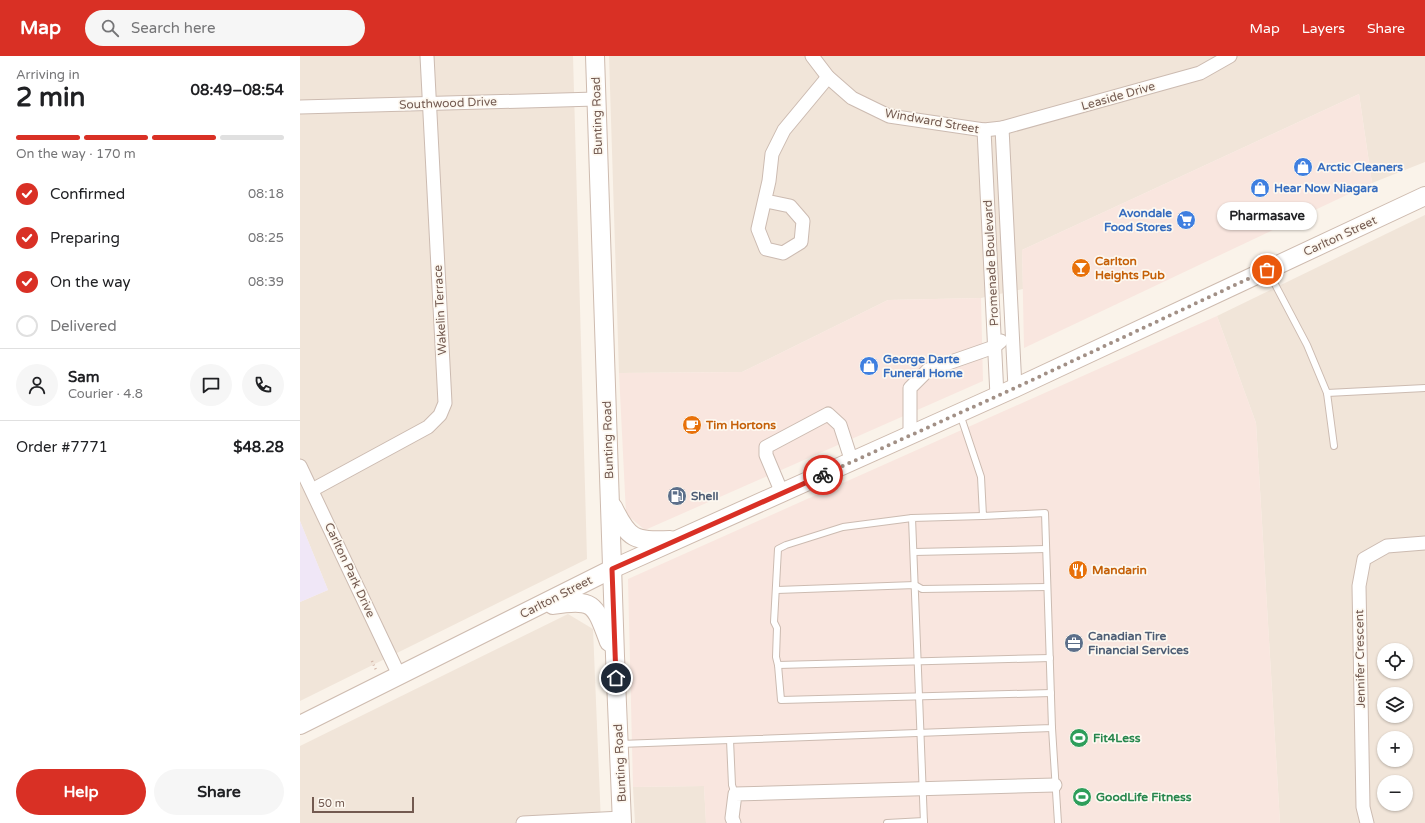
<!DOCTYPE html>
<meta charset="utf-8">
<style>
body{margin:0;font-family:"Varela Round",sans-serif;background:#f6f6f6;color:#202124;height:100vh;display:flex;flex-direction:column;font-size:15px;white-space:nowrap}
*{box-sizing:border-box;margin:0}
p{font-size:13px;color:#757577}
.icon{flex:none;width:22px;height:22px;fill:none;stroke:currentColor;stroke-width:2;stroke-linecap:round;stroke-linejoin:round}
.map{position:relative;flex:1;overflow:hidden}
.sheet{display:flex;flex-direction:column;background:#fff;width:300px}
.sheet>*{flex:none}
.tools{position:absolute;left:1077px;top:587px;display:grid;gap:8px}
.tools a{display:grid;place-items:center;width:36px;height:36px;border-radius:50%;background:#fff;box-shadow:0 1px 3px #0004;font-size:20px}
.scale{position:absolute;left:12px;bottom:10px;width:102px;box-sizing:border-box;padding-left:4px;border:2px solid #735a50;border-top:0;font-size:11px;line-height:14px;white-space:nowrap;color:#735a50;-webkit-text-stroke:3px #fdf8f0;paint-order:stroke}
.pin{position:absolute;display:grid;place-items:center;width:34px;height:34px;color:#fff;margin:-17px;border:2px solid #fff;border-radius:50%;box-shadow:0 1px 4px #0007}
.courier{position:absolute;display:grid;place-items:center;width:40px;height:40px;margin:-20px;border:3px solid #d93025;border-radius:50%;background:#fff;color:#222;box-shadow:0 1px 5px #0007}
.bubble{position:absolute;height:28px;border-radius:14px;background:#fff;box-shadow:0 1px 3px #0004;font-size:13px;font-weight:700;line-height:28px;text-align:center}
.head em{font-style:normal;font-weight:700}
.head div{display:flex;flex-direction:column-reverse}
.head{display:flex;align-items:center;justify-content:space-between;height:68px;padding:0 16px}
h1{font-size:26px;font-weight:700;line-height:30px}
.bar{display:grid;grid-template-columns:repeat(4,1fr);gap:6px 4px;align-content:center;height:48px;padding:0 16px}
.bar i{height:5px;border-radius:3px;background:#e0e0e0}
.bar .current{background:#d93025}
.bar p{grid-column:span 4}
.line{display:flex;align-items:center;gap:10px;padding:0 16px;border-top:1px solid #e0e0e0}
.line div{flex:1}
.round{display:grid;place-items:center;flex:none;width:42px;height:42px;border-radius:21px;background:#f6f6f6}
ol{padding:0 16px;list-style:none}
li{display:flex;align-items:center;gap:12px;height:44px}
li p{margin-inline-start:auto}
li .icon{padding:4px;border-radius:50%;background:#d93025;color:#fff;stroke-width:4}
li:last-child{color:#757577}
li i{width:22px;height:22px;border:2px solid #e0e0e0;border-radius:50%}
.action{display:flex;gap:8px;margin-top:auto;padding:8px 16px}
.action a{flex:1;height:46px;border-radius:24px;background:#d93025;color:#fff;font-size:16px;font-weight:700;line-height:46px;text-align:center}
.action a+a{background:#f6f6f6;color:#202124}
header{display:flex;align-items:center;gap:24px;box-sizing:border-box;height:56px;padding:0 20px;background:#d93025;color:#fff}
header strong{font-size:19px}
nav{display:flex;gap:22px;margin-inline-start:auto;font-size:14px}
.search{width:280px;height:36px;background:#f6f6f6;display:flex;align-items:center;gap:10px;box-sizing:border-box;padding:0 14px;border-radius:22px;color:#757577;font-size:15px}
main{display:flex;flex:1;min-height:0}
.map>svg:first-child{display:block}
.residential{fill:#f1e5d9;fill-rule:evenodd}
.commercial{fill:#f9e6df}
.education{fill:#f0e7f7}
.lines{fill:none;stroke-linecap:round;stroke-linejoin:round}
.lane-casing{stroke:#ccbbb1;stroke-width:8}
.street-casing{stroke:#ccbbb1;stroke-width:15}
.secondary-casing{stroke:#cebbaf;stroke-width:20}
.path{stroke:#d2b6a8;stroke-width:2.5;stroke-dasharray:1 3;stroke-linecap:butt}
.lane{stroke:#fff;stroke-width:6}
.street{stroke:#fff;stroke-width:13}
.secondary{stroke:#fff;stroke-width:18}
.done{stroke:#a29086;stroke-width:4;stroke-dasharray:0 7.2}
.route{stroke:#d93025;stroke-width:5}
.labels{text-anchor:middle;stroke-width:3.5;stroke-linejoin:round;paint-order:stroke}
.street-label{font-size:12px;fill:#735a50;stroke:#fdf8f0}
.shop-label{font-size:12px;font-weight:bold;fill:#366cbe;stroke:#fdf8f0;text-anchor:start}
.food-label{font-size:12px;font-weight:bold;fill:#c56008;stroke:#fdf8f0;text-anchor:start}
.service-label{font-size:12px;font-weight:bold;fill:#4e5e75;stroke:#fdf8f0;text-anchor:start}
.leisure-label{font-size:12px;font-weight:bold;fill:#27864d;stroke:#fdf8f0;text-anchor:start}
</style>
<header>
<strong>Map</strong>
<div class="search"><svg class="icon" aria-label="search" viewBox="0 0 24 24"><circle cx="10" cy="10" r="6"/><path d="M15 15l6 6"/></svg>Search here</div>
<nav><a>Map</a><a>Layers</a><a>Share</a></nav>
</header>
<main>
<section class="sheet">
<div class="head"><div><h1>2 min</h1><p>Arriving in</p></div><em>08:49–08:54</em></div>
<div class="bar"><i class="current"></i><i class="current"></i><i class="current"></i><i></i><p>On the way · 170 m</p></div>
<ol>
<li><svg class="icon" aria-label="check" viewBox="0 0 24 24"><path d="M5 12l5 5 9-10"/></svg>Confirmed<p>08:18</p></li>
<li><svg class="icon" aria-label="check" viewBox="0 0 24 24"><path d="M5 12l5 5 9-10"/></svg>Preparing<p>08:25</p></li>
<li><svg class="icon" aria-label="check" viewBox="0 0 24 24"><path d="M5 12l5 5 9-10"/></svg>On the way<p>08:39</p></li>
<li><i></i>Delivered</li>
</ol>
<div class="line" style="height:72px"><a class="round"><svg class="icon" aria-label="person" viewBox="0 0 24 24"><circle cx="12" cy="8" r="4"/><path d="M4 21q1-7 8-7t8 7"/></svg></a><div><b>Sam</b><p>Courier · 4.8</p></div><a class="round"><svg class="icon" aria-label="chat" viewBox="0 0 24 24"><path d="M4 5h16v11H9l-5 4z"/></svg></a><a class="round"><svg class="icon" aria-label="phone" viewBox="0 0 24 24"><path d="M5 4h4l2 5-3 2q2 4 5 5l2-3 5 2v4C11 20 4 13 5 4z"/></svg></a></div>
<div class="line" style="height:52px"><div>Order #7771</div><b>$48.28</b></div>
<div class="action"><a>Help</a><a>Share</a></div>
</section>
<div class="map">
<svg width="1125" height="767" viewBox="0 0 1125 767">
<rect width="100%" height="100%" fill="#faf3ea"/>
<g class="residential">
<polygon points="0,0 273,0 287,503 0,645 0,546 28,534 0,465"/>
<polygon points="309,0 1125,0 1125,106 1072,127 1059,38 722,194 723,233 681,242 588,244 442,316 319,317"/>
<path d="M 1125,159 L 1125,767 L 980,767 L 956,367 L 917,260 ZM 1084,594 L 1106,594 L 1106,616 L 1084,616 ZM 1084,638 L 1106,638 L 1106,660 L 1084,660 ZM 1084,682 L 1106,682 L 1106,704 L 1084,704 ZM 1084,726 L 1106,726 L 1106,748 L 1084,748 Z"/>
<polygon points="268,558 293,573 301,767 0,767 0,690"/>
<polygon points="404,730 406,767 335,767 333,731"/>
</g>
<g class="commercial">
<polygon points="1059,38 1072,127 724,292 722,194"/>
<polygon points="681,242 683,325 345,474 326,458 319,317 442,316 588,244"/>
<polygon points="917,260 956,367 980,767 406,767 404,730 333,731 328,523"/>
</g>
<polygon class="education" points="0,465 28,534 0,546"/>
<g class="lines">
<defs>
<g id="lane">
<polyline points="968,215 1007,289 1027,337 1034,390"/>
<polyline points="1027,337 1125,332"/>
<polyline points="612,462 543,471 486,489 478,493 474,566 477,572 476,601 478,609 481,644 751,637"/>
<polyline points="614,496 746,493"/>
<polyline points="477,534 615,529 622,533 747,531"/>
<polyline points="478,609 750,602"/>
<polyline points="752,672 758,767"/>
<polyline points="430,684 432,729 435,738"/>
<polyline points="320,688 752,672 745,457 683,460 681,421 660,358"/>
<polyline points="587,767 624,765"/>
<polyline points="624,767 612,462 683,460"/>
</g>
<g id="street">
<polyline points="512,0 528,21 552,42 589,60 684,74 702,72 900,17 930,0"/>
<polyline points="0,51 296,43"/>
<polyline points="702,72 715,332"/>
<polyline points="684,74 697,340"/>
<polyline points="466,145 490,150 503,165 501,186 483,197 466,193 458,173 469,125 472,98 484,74 528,21"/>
<polyline points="610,379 610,332 628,314 694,291 701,285"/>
<polyline points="0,410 99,619"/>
<polyline points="12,434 128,371 140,359 145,347 127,0"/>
<polyline points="482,437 466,399 466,391 528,358 540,369 552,406"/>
<polyline points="223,767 322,762"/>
<polyline points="434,767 432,762 435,738 755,729"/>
<polyline points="1067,767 1063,751 1059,530 1064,503 1087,490 1125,487"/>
</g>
<g id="secondary">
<polyline points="295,0 315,600 322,767"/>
<path d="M 313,451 C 329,484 334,485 370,484"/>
<path d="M 253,549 C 294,542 295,548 309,586"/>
<polyline points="0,669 312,513 715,332 1125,140"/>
</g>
</defs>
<use href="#lane" class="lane-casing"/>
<use href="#street" class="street-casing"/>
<use href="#secondary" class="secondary-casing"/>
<polyline class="path" points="72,605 76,614"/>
<use href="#lane" class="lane"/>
<use href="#street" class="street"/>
<use href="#secondary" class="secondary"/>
</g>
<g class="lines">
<polyline class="done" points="523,419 715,332 967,214"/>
<polyline class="route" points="316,622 312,513 523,419"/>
</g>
<defs>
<symbol id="shop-disc" viewBox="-11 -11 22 22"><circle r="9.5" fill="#3f7fe0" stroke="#fdf8f0"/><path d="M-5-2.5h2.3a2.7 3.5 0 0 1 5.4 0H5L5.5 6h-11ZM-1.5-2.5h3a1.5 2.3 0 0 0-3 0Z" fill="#fff"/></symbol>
<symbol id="supermarket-disc" viewBox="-11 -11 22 22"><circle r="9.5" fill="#3f7fe0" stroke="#fdf8f0"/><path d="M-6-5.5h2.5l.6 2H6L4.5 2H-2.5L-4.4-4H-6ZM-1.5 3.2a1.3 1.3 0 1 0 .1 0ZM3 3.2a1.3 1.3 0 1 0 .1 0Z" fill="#fff"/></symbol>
<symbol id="bar-disc" viewBox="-11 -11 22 22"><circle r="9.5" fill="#e8710a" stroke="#fdf8f0"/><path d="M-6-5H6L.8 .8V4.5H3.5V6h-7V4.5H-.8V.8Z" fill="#fff"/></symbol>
<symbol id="cafe-disc" viewBox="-11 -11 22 22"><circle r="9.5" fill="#e8710a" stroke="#fdf8f0"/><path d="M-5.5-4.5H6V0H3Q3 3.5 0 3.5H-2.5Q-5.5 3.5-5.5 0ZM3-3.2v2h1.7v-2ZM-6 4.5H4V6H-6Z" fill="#fff"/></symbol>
<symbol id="fuel-disc" viewBox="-11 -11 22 22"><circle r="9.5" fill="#5c6f8a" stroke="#fdf8f0"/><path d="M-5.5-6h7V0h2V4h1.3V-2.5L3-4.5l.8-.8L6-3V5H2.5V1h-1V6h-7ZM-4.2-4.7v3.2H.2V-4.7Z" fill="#fff"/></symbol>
<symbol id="restaurant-disc" viewBox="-11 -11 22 22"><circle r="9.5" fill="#e8710a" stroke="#fdf8f0"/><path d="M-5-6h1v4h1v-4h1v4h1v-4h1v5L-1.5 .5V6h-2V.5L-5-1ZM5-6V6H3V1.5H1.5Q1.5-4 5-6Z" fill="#fff"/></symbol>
<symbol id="office-disc" viewBox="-11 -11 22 22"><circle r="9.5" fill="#5c6f8a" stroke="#fdf8f0"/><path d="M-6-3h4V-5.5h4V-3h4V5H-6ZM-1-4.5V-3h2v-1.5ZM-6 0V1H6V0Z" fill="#fff"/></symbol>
<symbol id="stadium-disc" viewBox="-11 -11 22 22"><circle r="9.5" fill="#2e9e5b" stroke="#fdf8f0"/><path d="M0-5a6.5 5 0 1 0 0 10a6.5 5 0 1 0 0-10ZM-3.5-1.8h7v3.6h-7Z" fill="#fff"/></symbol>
</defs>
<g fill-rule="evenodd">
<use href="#shop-disc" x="992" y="100" width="22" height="22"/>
<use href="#shop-disc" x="949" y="121" width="22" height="22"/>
<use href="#supermarket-disc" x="875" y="153" width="22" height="22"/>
<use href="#bar-disc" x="770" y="201" width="22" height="22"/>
<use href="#shop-disc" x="558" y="299" width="22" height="22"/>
<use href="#cafe-disc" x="381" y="358" width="22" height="22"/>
<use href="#fuel-disc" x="366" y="429" width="22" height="22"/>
<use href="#restaurant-disc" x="767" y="503" width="22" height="22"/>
<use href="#office-disc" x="763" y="576" width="22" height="22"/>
<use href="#stadium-disc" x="768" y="671" width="22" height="22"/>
<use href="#stadium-disc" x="771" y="730" width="22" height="22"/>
</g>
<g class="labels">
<g class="street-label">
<text transform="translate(818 40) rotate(-16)" y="4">Leaside Drive</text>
<text transform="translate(148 47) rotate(-2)" y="4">Southwood Drive</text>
<text transform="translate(297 60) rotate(-92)" y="4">Bunting Road</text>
<text transform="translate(632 65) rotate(10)" y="4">Windward Street</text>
<text transform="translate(1040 180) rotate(-25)" y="4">Carlton Street</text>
<text transform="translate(691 207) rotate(-93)" y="4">Promenade Boulevard</text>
<text transform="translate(140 254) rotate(-93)" y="4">Wakelin Terrace</text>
<text transform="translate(308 384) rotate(-92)" y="4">Bunting Road</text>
<text transform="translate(50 514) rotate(65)" y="4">Carlton Park Drive</text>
<text transform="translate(256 541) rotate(-27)" y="4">Carlton Street</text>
<text transform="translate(1060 603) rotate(-91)" y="4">Jennifer Crescent</text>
<text transform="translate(320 707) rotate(-93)" y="4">Bunting Road</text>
</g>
<g class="shop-label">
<text x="1017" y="115">Arctic Cleaners</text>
<text x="974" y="136">Hear Now Niagara</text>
<text x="872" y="161" text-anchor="end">Avondale<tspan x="872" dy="14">Food Stores</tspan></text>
<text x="583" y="307">George Darte<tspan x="583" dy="14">Funeral Home</tspan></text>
</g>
<g class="food-label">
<text x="795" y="209">Carlton<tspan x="795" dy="14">Heights Pub</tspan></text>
<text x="406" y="373">Tim Hortons</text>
<text x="792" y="518">Mandarin</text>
</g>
<g class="service-label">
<text x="391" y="444">Shell</text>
<text x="788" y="584">Canadian Tire<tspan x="788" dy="14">Financial Services</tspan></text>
</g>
<g class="leisure-label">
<text x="793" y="686">Fit4Less</text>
<text x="796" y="745">GoodLife Fitness</text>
</g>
</g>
</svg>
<div class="tools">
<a><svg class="icon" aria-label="locate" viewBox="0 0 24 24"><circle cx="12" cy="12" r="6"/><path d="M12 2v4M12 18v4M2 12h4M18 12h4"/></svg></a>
<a><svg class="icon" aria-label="layers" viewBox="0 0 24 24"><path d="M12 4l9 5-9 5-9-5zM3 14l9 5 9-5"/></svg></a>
<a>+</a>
<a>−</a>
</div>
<div class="scale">50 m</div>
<div class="pin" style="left:967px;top:214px;background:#ea580c"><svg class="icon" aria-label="bag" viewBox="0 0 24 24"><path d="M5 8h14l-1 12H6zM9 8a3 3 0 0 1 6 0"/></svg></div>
<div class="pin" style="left:316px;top:622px;background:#1f2937"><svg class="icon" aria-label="home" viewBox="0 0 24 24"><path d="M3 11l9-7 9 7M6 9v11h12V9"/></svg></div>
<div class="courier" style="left:523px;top:419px"><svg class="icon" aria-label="bike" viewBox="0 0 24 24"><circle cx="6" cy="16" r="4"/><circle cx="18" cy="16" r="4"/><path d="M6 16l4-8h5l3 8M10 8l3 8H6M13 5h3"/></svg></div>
<div class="bubble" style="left:917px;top:146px;width:100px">Pharmasave</div>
</div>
</main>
